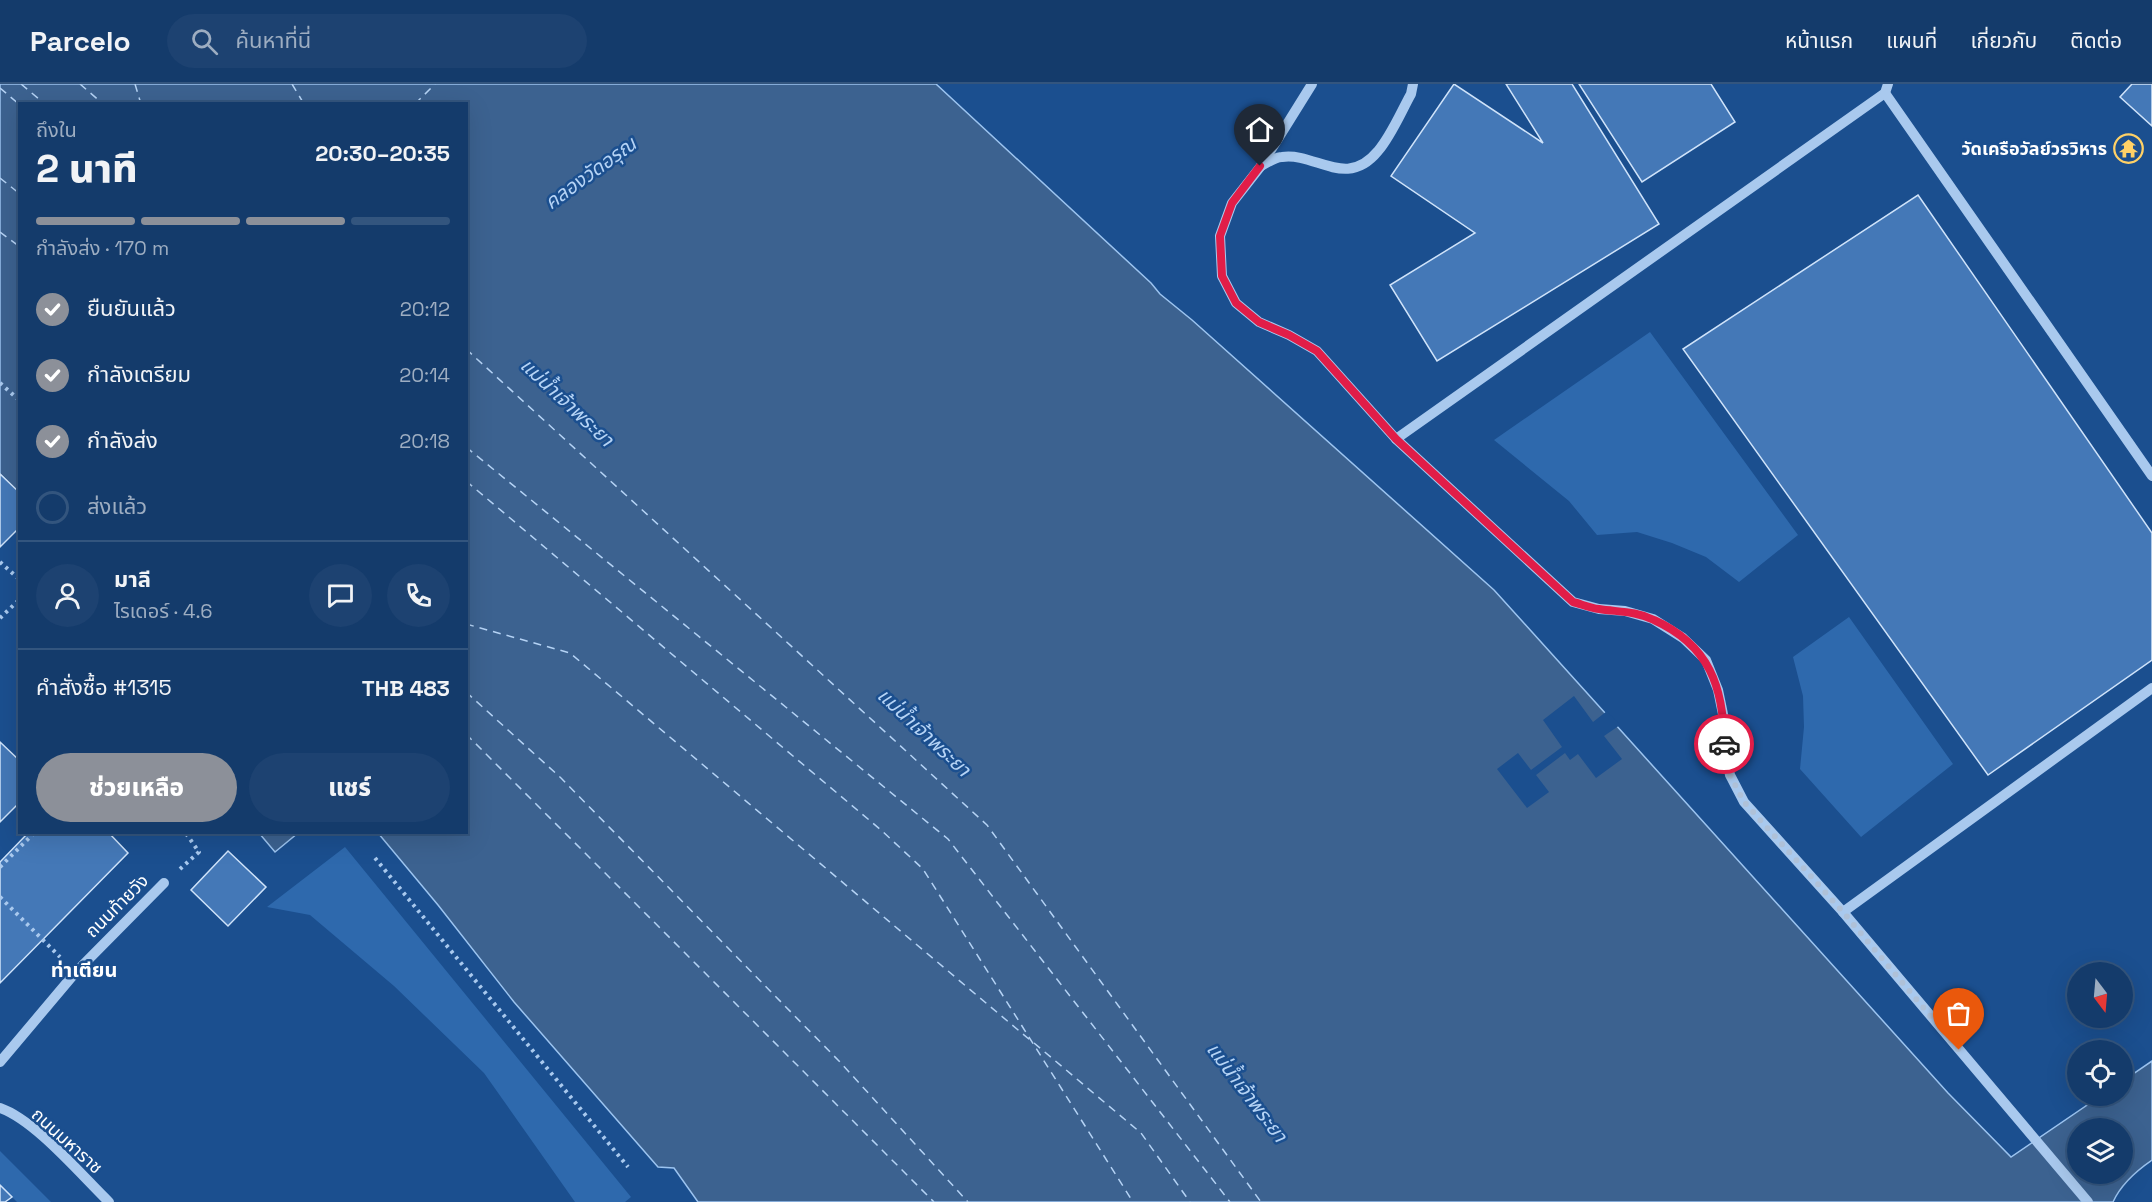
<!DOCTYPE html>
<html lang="th">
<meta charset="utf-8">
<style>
body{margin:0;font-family:"Space Grotesk","Noto Sans Thai",sans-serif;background:#1d4271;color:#f1f3f6;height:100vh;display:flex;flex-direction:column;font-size:22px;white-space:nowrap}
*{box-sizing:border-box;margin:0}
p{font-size:20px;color:#9dadc1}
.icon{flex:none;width:33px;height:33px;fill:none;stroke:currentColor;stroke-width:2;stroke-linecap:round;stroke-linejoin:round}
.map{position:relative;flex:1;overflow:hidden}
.details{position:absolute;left:18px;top:18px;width:450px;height:732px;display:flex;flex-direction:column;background:#143b6b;border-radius:0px;box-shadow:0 6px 24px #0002,0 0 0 2px #33557e}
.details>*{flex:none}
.needle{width:39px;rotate:164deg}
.fabs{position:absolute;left:2067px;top:878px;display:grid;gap:12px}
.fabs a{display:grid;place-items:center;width:66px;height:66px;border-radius:50%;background:#143b6b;box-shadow:0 6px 24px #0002,0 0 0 2px #33557e;font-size:30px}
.pin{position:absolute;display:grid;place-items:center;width:51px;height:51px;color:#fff;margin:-62px -26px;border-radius:50% 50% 50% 0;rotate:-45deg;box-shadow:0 0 6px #0007}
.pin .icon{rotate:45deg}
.courier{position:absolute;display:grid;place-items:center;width:60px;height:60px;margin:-30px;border:4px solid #e11d48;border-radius:50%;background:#fff;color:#222;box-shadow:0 2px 8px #0007}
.head em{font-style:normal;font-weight:800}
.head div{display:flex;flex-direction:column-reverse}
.head{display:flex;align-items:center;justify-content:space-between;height:102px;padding:0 18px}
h1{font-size:39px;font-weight:800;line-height:45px}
.bar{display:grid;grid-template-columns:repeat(4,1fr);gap:9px 6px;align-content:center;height:72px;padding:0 18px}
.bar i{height:8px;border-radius:4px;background:#33557e}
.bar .current{background:#8c9099}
.bar p{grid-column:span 4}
.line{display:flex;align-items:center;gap:15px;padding:0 18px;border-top:2px solid #33557e}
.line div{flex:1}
.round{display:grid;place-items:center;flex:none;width:63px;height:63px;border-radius:32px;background:#1d4271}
ol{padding:0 18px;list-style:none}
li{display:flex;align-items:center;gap:18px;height:66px}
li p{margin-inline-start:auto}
li .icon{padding:6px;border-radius:50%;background:#8c9099;color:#fff;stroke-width:4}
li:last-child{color:#9dadc1}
li i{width:33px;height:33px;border:3px solid #33557e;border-radius:50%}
.action{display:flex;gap:12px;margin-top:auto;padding:12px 18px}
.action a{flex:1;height:69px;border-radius:36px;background:#8c9099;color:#fff;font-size:24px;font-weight:800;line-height:69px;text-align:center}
.action a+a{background:#1d4271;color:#f1f3f6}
header{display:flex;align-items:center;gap:36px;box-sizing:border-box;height:84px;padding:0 30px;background:#143b6b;border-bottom:2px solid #33557e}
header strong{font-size:28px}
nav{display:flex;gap:33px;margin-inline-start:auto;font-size:21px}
.search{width:420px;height:54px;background:#1d4271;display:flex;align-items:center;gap:15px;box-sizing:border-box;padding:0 21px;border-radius:33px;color:#9dadc1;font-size:22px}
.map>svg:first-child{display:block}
.green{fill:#2e69ad}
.water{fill:#3c6290;stroke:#9cc4f0;stroke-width:1.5;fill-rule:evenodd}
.pier{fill:#1b4f8f}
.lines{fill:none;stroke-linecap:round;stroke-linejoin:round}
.ferry{stroke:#b5d3f5;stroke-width:1.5;stroke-dasharray:8 6;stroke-linecap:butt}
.building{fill:#4478b7;stroke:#cfe3fa;stroke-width:1.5}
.path{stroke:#a9c9ee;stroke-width:4;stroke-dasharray:3 4.5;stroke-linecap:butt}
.minor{stroke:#a9c9ee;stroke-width:10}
.done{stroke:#afc1d8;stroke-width:6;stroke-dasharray:0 10.8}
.route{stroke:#e11d48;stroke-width:8}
.labels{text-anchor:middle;stroke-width:5;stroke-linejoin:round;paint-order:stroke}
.poi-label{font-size:18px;font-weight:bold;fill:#fff;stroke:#1b4f8f;text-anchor:end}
.street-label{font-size:18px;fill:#fff;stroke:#1b4f8f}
.water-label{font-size:20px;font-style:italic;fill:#b5d3f5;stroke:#1b4f8f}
.neighbourhood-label{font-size:20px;font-weight:bold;fill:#fff;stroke:#1b4f8f}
</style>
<header>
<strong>Parcelo</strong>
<div class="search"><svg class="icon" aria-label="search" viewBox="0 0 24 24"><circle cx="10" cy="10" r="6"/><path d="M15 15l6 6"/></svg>ค้นหาที่นี่</div>
<nav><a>หน้าแรก</a><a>แผนที่</a><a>เกี่ยวกับ</a><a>ติดต่อ</a></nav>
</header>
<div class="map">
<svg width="2152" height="1118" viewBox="0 0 2152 1118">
<rect width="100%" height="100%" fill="#1b4f8f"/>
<g class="green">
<polygon points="1650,248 1798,451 1739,498 1706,473 1672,459 1637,448 1597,451 1569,417 1494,356"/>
<polygon points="1849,533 1953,680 1861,753 1800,685 1804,643 1803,612 1793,573"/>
<polygon points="345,763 631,1113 625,1118 575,1118 484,989 394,902 310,831 267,823"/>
<polygon points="0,1067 51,1118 17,1118 0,1101"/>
</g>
<g class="water">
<path d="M 0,0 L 936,0 L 1151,199 L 1160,210 L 1192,236 L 1494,506 L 1948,1009 L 2011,1073 L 2102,1011 L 2122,1011 L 2123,997 L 2152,977 L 2152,1076 C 2136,1087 2121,1100 2113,1118 L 698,1118 L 674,1084 L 658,1083 L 514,918 L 438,821 L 378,749 L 466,748 L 466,20 L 20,20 L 19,409 L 0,390 ZM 2078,1044 L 2122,1044 L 2122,1089 L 2078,1089 Z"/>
<polygon points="259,749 298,749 275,768"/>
</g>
<polygon class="pier" points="1574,612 1593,638 1607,627 1620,641 1604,652 1622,675 1596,694 1578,670 1570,676 1565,669 1536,691 1549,708 1527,724 1497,685 1518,669 1531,686 1562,663 1543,636"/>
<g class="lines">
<g class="ferry">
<polyline points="21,0 45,20"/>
<polyline points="80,0 103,20"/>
<polyline points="135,0 141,20"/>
<polyline points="292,0 304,20"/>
<polyline points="0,4 20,21"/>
<polyline points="415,20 435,0"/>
<polyline points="0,94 20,110"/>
<polyline points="0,148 20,163"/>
<polyline points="466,265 987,741 1261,1118"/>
<polyline points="466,363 948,755 1230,1118"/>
<polyline points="466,397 881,746 923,785 1133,1118"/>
<polyline points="466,540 570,569 1030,956"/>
<polyline points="466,608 561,694 839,977 968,1118"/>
<polyline points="466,650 934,1118"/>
<polyline points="1034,959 1141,1049 1190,1118"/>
</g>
</g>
<g class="building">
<polygon points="1454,0 1543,59 1506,0 1572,0 1659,140 1437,277 1390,201 1475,149 1391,92"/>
<polygon points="1579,0 1711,0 1735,38 1642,98"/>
<polygon points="2132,0 2152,0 2152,42 2120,13"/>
<polygon points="1918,111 2152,449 2152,576 1988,691 1683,265"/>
<polygon points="0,390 20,409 20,443 0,463"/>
<polygon points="0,658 20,677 20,718 0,738"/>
<polygon points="29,748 108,748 128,769 0,899 0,778"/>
<polygon points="228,767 266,803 228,842 191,806"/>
<polygon points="0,1101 12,1113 5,1118 0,1118"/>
</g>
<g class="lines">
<g class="path">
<polyline points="0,299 20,317"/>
<polyline points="0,478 20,496"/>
<polyline points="0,534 20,515"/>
<polyline points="375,774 628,1083"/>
<polyline points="0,783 35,748"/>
<polyline points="180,785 199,768 185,748"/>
<polyline points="0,813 60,873"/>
</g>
<g class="minor">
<polyline points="1312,0 1261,82 1232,119 1220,152 1222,192 1236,219 1259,238 1289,251 1317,267 1396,355"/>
<polyline points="1888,0 1885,9 1396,355 1573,518 1599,525 1625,527 1653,535 1683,554 1706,576 1718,606 1724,635 1724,660 1730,691 1744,718 1843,828 2088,1118"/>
<polyline points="1885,9 2152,392"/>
<path d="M 1261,82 C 1267,79 1275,73 1282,73 C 1316,68 1346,106 1378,67 C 1391,52 1401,28 1411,10 L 1413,0"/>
<polyline points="1843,828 2152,604"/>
<polyline points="0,978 75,889 164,799"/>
<path d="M 0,1024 C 35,1036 81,1091 109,1118"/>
</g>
</g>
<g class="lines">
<polyline class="done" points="1724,660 1730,691 1744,718 1843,828 1959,966"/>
<path class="route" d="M 1260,82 L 1232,119 L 1220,152 L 1222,192 L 1236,219 L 1259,238 L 1289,251 L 1317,267 L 1396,355 L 1573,518 C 1581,520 1590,524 1599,525 C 1618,528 1636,527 1654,536 C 1709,561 1724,603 1724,660"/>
</g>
<defs>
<symbol id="temple-ring" viewBox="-11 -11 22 22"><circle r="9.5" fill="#1b4f8f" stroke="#ffd166" stroke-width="1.5"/><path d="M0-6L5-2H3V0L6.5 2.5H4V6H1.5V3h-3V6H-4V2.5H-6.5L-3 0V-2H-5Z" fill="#ffd166"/></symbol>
</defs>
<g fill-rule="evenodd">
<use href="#temple-ring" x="2112" y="48" width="33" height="33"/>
</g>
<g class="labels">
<g class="poi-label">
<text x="2107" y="71">วัดเครือวัลย์วรวิหาร</text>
</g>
<g class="street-label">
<text transform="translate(117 822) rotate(-45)" y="6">ถนนท้ายวัง</text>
<text transform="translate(67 1057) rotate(42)" y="6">ถนนมหาราช</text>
</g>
<g class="water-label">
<text transform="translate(590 89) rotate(-36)" y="7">คลองวัดอรุณ</text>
<text transform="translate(567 318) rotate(43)" y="7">แม่น้ำเจ้าพระยา</text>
<text transform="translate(924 648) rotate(43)" y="7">แม่น้ำเจ้าพระยา</text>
<text transform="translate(1247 1008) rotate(53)" y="7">แม่น้ำเจ้าพระยา</text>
</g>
<g class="neighbourhood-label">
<text x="84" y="893">ท่าเตียน</text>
</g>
</g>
</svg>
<div class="fabs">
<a><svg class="needle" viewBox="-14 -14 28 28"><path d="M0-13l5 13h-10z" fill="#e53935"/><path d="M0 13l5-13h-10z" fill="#9dadc1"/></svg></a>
<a><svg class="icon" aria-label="locate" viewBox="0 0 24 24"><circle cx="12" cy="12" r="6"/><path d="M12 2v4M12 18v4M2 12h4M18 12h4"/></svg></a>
<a><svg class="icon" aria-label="layers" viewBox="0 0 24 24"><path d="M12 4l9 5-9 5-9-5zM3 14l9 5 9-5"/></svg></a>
</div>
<div class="pin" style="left:1959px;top:966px;background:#ea580c"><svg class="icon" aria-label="bag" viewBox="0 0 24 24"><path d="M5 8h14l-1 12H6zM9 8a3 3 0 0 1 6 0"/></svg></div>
<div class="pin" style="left:1260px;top:82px;background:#1f2937"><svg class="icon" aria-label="home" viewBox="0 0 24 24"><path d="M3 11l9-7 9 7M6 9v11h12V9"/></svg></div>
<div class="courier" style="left:1724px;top:660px"><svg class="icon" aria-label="car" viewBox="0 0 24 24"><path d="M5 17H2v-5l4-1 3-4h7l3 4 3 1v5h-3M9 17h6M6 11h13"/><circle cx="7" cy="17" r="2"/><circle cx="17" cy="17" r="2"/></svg></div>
<section class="details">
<div class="head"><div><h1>2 นาที</h1><p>ถึงใน</p></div><em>20:30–20:35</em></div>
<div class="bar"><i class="current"></i><i class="current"></i><i class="current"></i><i></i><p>กำลังส่ง · 170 m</p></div>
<ol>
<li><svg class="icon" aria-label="check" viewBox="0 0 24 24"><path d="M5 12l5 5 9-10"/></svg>ยืนยันแล้ว<p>20:12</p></li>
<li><svg class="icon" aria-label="check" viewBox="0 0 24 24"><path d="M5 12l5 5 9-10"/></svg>กำลังเตรียม<p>20:14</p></li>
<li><svg class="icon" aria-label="check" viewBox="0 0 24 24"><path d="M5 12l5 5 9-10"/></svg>กำลังส่ง<p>20:18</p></li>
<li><i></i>ส่งแล้ว</li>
</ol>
<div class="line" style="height:108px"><a class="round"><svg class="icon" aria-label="person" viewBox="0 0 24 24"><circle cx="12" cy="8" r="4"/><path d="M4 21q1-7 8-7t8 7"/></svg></a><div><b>มาลี</b><p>ไรเดอร์ · 4.6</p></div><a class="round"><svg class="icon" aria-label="chat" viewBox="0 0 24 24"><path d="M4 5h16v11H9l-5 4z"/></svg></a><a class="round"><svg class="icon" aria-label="phone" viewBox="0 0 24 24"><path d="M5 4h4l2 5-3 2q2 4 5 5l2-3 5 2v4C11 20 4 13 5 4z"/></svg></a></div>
<div class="line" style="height:78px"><div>คำสั่งซื้อ #1315</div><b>THB 483</b></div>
<div class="action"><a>ช่วยเหลือ</a><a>แชร์</a></div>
</section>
</div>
